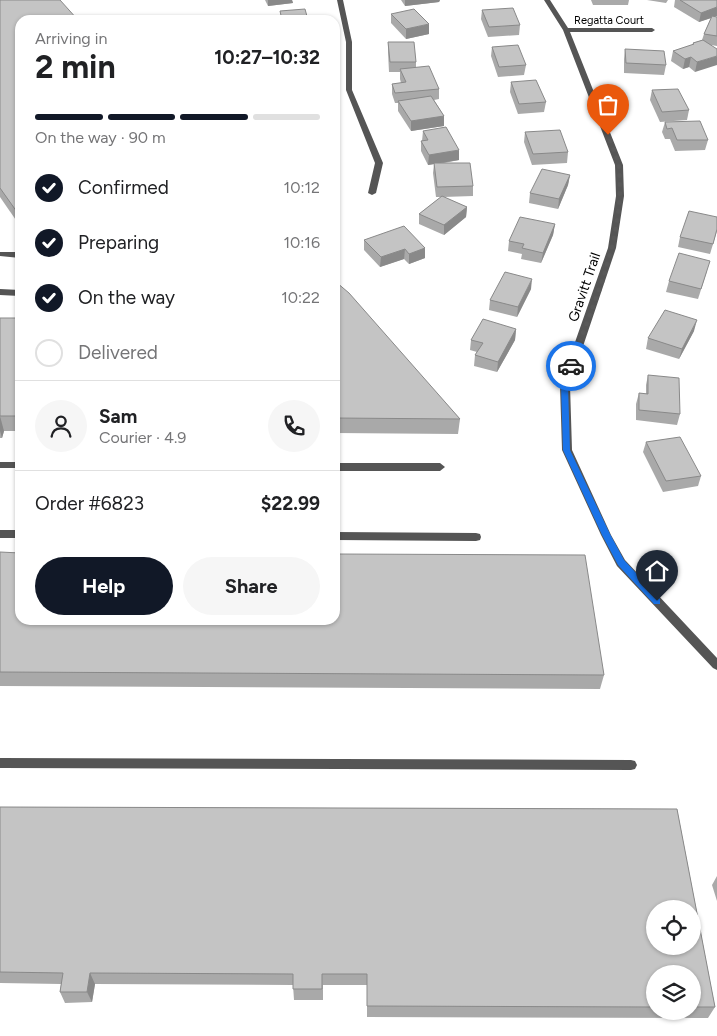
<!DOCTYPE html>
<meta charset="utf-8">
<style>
body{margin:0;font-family:Figtree,sans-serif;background:#f6f6f6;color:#202124;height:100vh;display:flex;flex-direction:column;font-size:19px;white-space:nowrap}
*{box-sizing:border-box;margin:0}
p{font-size:16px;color:#757577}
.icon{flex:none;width:28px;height:28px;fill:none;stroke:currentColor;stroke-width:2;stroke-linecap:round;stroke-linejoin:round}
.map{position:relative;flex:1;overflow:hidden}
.drawer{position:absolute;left:15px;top:15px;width:325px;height:610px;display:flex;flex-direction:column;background:#fff;border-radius:15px;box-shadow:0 1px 4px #0004}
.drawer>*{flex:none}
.fabs{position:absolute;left:646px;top:900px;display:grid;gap:10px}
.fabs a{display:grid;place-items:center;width:55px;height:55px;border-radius:50%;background:#fff;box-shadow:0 1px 4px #0004;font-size:25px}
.pin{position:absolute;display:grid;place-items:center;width:42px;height:42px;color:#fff;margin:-51px -21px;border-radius:50% 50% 50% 0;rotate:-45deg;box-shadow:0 0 5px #0007}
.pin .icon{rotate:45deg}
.courier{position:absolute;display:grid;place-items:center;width:50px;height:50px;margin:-25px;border:4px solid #1a73e8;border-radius:50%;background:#fff;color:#222;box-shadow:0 1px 6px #0007}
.headline em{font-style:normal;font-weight:700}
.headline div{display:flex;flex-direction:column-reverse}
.headline{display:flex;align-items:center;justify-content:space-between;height:85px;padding:0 20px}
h1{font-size:32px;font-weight:700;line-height:38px}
.bar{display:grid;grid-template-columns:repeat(4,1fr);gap:8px 5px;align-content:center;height:60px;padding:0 20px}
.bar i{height:6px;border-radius:4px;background:#e0e0e0}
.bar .selected{background:#111827}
.bar p{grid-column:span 4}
.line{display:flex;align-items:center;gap:12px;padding:0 20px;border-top:1px solid #e0e0e0}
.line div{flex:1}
.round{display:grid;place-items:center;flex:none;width:52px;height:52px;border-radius:26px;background:#f6f6f6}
ol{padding:0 20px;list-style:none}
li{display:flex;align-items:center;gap:15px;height:55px}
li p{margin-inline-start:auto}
li .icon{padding:5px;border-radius:50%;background:#111827;color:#fff;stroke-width:4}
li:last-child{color:#757577}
li i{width:28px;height:28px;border:2px solid #e0e0e0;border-radius:50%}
.button{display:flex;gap:10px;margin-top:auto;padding:10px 20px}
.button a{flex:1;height:58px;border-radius:30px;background:#111827;color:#fff;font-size:20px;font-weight:700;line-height:58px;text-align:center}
.button a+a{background:#f6f6f6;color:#202124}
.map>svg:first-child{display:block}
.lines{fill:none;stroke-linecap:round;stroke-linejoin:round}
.service{fill:#555;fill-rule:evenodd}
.minor{fill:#555;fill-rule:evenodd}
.wall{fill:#a9a9a9;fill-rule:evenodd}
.shaded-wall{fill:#898989}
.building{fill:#c4c4c4;stroke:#898989;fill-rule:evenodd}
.route{fill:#1a73e8}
.done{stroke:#595959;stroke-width:5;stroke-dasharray:0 9}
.labels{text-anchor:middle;stroke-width:4;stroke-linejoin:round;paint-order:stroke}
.far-street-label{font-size:11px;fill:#000;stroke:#fff}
.street-label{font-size:14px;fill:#000;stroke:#fff}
</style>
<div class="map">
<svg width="717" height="1036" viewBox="0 0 717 1036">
<rect width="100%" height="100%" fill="#fff"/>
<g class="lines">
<g class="service">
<polygon points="0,252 20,252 20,258 0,256"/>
<polygon points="0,289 20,290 20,296 0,295"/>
<rect x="0" y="462" width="20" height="6"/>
<polygon points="335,463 440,463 445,467 440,471 335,471"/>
<rect x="0" y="530" width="20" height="8"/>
<polygon points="335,532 476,533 480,534 481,537 480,540 476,541 335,540"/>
<polygon points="0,758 631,760 635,761 637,765 635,769 631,770 0,768"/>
</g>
<g class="minor">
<polygon points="337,0 343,0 352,42 352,90 383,163 376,193 372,195 368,193 375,163 346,90 346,42"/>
<polygon points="544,0 550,0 568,28 652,28 655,30 652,32 570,32 623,165 624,196 616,248 570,385 572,450 611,535 625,560 717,658 717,670 713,668 617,566 601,535 562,450 560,385 608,248 616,196 615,165 563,30"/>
</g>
</g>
<g class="wall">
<polygon points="0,0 20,20 20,226 0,197"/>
<polygon points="265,0 292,0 293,3 268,6"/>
<polygon points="401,0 440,0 439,2 405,6"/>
<polygon points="591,0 629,0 628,5 593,5"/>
<polygon points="647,0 668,0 666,3"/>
<polygon points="675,0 717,0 714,17 717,17 717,46 711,45 695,72 689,67 683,69 671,61 673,51 692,45 693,43 702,40 704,34 711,18 699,22 674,7"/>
<polygon points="482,10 520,25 519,35 488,37 481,19"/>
<polygon points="391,14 429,34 406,39 391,23"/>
<polygon points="388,42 416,62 416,68 439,89 439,99 434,100 444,116 444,126 411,131 398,111 398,103 395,103 392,94 392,84 401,83 400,79 400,72 389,72 388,52"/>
<polygon points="492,47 526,65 524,75 498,77 491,56"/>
<polygon points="625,49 666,65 664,75 624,73 624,59"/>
<polygon points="511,82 546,102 544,112 518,114 510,92"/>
<polygon points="652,90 689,110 687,120 660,122 650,100"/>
<polygon points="665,122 708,140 705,150 675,151 670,139 665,139 662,132"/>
<polygon points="423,131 459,160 444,163 473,186 473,196 443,197 467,207 466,217 444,235 419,224 419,214 441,197 436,197 433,173 434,164 428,165 421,151 421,141 422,141"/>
<polygon points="525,132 568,152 567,163 532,165 524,142"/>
<polygon points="570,175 568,185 558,209 529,203 530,193"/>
<polygon points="555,224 553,235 541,263 521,259 522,254 508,251 509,241"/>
<polygon points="717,231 710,254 678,247 680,237"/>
<polygon points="364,240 425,248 425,258 409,264 404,259 380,267 364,250"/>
<polygon points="707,271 698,299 666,292 669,281"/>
<polygon points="335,282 460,419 458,434 335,433"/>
<polygon points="531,289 517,317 489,310 490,300"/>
<polygon points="0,318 20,318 20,431 4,431 2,438 0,438"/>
<polygon points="516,329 515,340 497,372 474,366 475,355 477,352 470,350 471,340"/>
<polygon points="694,331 679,359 646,349 648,338"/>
<polygon points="648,375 680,414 677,425 636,420 636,404 639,393 646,394 646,385"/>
<polygon points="646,442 701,476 698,486 663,492 643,452"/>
<polygon points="0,552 604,675 600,689 0,686"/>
<path d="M 0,807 L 677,809 L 715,1007 L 708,1018 L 367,1017 L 367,985 L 323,985 L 323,1000 L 294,1000 L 293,985 L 95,984 L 92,1002 L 65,1003 L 60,992 L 61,984 L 0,983 ZM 655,909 L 692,909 L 692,946 L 655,946 ZM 655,974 L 692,974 L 692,1011 L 655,1011 Z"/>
<polygon points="717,876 717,901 712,885"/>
</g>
<g class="shaded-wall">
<polygon points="268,0 292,0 293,3 268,6"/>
<polygon points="405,0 440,0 439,2 405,6"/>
<polygon points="717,7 717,16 699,22 701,13"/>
<polygon points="429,24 429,34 406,39 406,29"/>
<polygon points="717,56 717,65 695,72 697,62"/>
<polygon points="691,57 689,67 683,69 685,59"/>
<polygon points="444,116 444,126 411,131 411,121"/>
<polygon points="459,150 459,160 428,165 429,155"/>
<polygon points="570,175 568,185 558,209 559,199"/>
<polygon points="467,207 466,217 444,235 444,225"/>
<polygon points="20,211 20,226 17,212"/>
<polygon points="555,224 553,235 541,263 543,253"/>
<polygon points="425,248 425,258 409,264 409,254"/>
<polygon points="405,249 404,259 380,267 381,257"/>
<polygon points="532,279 531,289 517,317 518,307"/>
<polygon points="697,320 694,331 679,359 682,349"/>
<polygon points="516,329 515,340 497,372 498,362"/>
<polygon points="0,416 4,431 2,438 0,431"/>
<polygon points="90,973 95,984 92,1002 87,992"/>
</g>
<g class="building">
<polygon points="0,0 60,0 78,20 20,20 20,211 17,212 0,188"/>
<polygon points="680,0 717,0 717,7 701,13"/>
<polygon points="513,8 520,25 489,27 482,10"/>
<polygon points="305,9 308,20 282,20 280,11"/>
<polygon points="414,9 429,24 406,29 391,14"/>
<polygon points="712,16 717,17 717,36 704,34"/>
<polygon points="703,40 717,49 717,56 697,62 691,57 685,59 673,51 694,44 693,43"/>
<polygon points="388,42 414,42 416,62 390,62"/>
<polygon points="518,45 526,65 499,67 492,47"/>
<polygon points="625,49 664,51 666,65 626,63"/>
<polygon points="429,66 439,89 395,93 392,84 406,82 400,69"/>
<polygon points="536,80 546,102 519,104 511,82"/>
<polygon points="678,89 689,110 662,112 652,90"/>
<polygon points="431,96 444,116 411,121 398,101"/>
<polygon points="700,121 708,140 677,140 672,128 667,129 665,122"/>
<polygon points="446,127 459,150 429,155 421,141 428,140 423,131"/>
<polygon points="560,130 568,152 533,154 525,132"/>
<polygon points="434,163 470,163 473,186 437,187"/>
<polygon points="542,169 570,175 559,199 530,193"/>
<polygon points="442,196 467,207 444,225 419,214"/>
<polygon points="689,211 717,217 717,229 713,244 680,237"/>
<polygon points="520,217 555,224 543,253 522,248 524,244 509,241"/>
<polygon points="404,226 425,248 409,254 405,249 381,257 364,240"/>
<polygon points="679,253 710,261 701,289 669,281"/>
<polygon points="505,272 532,279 518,307 490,300"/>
<polygon points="335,282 336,282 349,293 460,419 335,418"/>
<polygon points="665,310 697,320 682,349 648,338"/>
<rect x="0" y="318" width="20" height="98"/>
<polygon points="483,319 516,329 498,362 475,355 483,343 471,340"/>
<polygon points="648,375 679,378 680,414 639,410 639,393 648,394"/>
<polygon points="680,437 701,476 666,481 646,442"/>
<polygon points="0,552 20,553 20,620 335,620 335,554 585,555 604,675 0,672"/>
<path d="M 0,807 L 677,809 L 715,1007 L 692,1007 L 692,974 L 655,974 L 655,1007 L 367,1006 L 367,974 L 322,974 L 322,989 L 293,989 L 293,974 L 90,973 L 87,992 L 60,992 L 63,973 L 0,972 ZM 655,909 L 692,909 L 692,946 L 655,946 Z"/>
</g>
<polygon class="route" points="571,364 575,366 568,385 570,450 610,534 624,560 660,599 660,604 654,604 618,565 602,535 563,450 561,385 568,366"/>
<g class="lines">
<path class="done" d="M 571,366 C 593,303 626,236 619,167 C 618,157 611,145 608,135"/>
</g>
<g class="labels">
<g class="far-street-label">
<text x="609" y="24">Regatta Court</text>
</g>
<g class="street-label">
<text transform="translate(584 287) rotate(-71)" y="5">Gravitt Trail</text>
</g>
</g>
</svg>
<div class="fabs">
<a><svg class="icon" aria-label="locate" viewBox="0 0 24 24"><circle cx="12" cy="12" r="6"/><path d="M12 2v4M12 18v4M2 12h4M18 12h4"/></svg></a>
<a><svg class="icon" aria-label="layers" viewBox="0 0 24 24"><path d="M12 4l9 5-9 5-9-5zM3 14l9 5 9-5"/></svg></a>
</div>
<div class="pin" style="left:608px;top:135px;background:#ea580c"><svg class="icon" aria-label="bag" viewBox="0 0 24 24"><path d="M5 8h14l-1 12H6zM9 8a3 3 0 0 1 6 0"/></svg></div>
<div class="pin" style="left:657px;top:601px;background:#1f2937"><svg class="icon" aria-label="home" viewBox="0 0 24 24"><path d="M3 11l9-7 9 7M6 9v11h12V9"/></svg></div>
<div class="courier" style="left:571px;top:366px"><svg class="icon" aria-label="car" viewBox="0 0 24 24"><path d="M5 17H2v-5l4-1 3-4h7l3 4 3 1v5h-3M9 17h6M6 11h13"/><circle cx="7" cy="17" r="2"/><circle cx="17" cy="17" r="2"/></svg></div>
<section class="drawer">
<div class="headline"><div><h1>2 min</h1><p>Arriving in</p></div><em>10:27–10:32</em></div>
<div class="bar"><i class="selected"></i><i class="selected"></i><i class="selected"></i><i></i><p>On the way · 90 m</p></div>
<ol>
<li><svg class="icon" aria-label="check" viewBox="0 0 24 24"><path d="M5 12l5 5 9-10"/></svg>Confirmed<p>10:12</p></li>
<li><svg class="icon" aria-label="check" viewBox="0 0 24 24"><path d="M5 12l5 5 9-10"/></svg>Preparing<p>10:16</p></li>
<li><svg class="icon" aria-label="check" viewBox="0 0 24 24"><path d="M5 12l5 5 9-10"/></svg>On the way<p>10:22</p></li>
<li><i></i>Delivered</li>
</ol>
<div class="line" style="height:90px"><a class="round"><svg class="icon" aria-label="person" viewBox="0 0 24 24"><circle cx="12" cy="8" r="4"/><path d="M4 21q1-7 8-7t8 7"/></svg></a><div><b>Sam</b><p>Courier · 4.9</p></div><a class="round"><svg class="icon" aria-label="phone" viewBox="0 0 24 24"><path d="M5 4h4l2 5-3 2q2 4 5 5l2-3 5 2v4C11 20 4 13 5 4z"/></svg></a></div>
<div class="line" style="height:65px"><div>Order #6823</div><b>$22.99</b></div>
<div class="button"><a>Help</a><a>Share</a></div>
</section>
</div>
